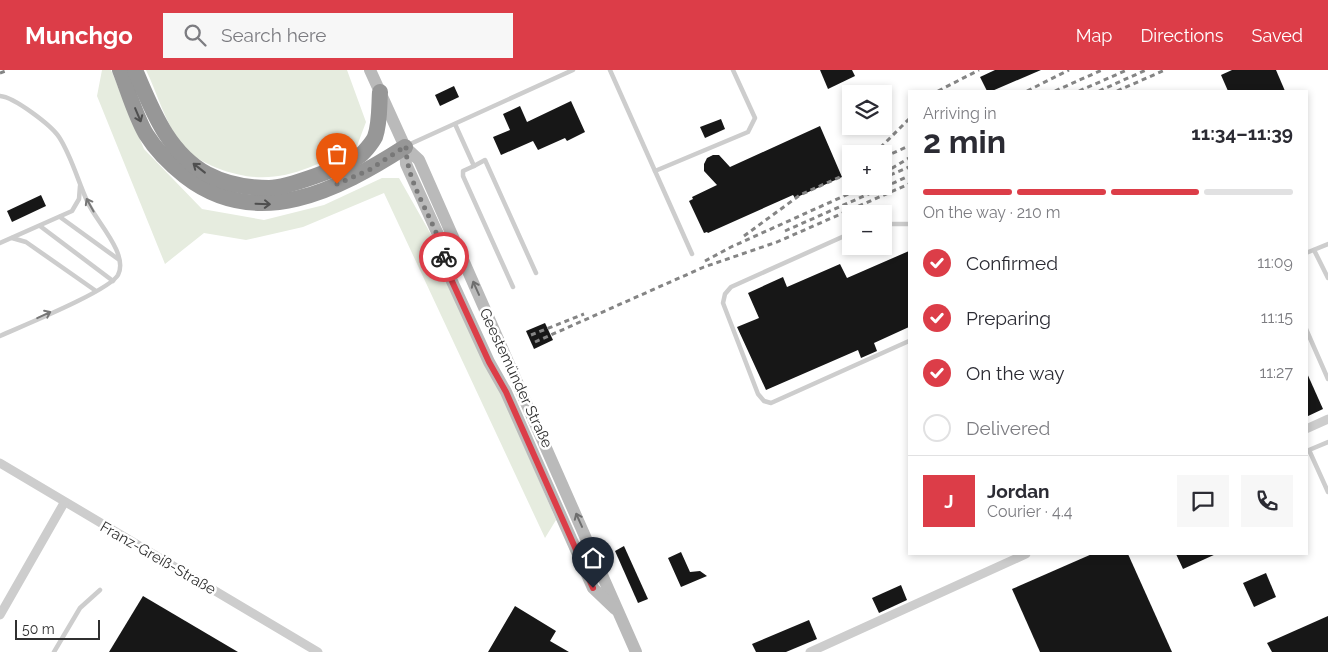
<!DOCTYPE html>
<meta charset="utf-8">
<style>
body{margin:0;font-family:Raleway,sans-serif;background:#f7f7f7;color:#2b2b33;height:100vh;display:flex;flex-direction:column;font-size:19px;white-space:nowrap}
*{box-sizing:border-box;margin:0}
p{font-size:16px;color:#7c7c81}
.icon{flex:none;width:28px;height:28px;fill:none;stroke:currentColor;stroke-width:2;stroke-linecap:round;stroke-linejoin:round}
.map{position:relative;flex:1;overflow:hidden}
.panel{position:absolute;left:908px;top:20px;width:400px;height:465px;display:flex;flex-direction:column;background:#fff;border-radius:0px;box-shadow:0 2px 8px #0003}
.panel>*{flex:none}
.controls{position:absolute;left:842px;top:15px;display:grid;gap:10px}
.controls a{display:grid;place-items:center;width:50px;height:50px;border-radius:0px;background:#fff;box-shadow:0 2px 8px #0003;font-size:25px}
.scale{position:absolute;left:15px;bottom:12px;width:85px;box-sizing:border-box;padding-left:5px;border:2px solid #303030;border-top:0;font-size:14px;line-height:18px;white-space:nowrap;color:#303030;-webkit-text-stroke:4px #fff;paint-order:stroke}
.pin{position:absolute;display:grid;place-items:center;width:42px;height:42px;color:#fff;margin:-51px -21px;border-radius:50% 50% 50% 0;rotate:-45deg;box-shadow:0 0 5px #0007}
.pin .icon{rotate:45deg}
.courier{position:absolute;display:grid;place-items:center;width:50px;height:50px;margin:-25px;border:4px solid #dc3d48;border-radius:50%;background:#fff;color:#222;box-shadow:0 1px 6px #0007}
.head em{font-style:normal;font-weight:700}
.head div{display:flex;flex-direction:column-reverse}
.head{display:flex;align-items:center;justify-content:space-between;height:85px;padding:0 15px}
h1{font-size:32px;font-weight:700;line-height:38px}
.bar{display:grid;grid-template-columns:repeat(4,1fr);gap:8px 5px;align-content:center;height:60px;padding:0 15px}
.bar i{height:6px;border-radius:4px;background:#e1e1e2}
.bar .on{background:#dc3d48}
.bar p{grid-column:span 4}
.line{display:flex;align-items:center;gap:12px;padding:0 15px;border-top:1px solid #e1e1e2}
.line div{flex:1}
.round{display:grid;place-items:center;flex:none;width:52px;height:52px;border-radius:0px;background:#f7f7f7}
ol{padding:0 15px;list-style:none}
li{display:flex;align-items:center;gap:15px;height:55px}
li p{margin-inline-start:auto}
li .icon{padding:5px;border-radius:50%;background:#dc3d48;color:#fff;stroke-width:4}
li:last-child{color:#7c7c81}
li i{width:28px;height:28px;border:2px solid #e1e1e2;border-radius:50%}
header{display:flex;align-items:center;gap:30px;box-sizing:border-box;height:70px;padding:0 25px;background:#dc3d48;color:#fff}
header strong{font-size:24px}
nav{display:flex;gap:28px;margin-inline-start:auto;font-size:18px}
.search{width:350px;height:45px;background:#f7f7f7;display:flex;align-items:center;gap:12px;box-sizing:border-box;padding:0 18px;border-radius:0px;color:#7c7c81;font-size:19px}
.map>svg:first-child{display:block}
.green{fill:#e6ecdf}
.building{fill:#171717}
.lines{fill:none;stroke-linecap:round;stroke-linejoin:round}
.lane{stroke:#cdcdcd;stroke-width:4.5}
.street{stroke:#cdcdcd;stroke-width:9}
.secondary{stroke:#bababa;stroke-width:12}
.highway{stroke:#979797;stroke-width:16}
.rail{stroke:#858585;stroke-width:3;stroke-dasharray:5 4;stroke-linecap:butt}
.oneway{stroke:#4f4f4f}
.oneway2{stroke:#777}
.oneway3{stroke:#6e6e6e}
.done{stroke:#787878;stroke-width:5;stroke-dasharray:0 9}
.route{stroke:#dc3d48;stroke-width:6}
.labels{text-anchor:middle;stroke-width:5;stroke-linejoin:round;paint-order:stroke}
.street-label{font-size:15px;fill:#303030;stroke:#fff}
</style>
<header>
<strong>Munchgo</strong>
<div class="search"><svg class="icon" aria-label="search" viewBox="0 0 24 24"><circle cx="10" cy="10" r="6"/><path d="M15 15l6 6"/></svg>Search here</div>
<nav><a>Map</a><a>Directions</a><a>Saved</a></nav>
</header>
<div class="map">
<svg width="1328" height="582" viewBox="0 0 1328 582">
<rect width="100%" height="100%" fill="#fff"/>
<g class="green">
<polygon points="102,0 111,0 144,79 202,139 264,150 324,135 382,108 399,108 433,168 443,202 510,343 556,450 545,468 384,123 303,157 246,170 204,163 165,194 97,26"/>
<path d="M 146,0 L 347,0 L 366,52 L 357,76 C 306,99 274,120 217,98 C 205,93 187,84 180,73 C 165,51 157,23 146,0 Z"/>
</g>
<g class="building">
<polygon points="820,0 852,0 855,6 828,19"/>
<polygon points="995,0 1041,0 992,21 987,21 980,7"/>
<polygon points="1232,0 1276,0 1285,21 1228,21 1221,5"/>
<polygon points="454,16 459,27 440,36 435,25"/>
<polygon points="571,31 585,62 567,71 565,68 538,80 533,71 501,85 493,67 510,60 503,44 520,36 527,52"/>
<polygon points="721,49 725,59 705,68 700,57"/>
<polygon points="820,56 842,107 795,128 793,125 708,163 707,162 704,163 689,131 693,129 692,127 717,115 704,101 704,94 707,88 713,85 719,85 730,97"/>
<polygon points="41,125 46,136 12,152 7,141"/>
<polygon points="909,181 909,257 874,273 877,281 861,288 858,280 766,320 737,257 759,248 748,223 783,207 787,217 840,194 847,208"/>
<polygon points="545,253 553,270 534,279 526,261"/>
<polygon points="1306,301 1323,339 1306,347"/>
<polygon points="624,476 648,529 638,533 615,481"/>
<polygon points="681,482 690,502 700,501 707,506 681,517 668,488"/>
<polygon points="1092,484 1128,484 1172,582 1040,582 1012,519"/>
<polygon points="1176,484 1216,484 1183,499"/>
<polygon points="1266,503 1276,527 1254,537 1243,513"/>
<polygon points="901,515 907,530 879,543 872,528"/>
<polygon points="143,526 238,582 109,582"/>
<polygon points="515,536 556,561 550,571 569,582 488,582"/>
<polygon points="1328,546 1328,582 1272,582 1267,573"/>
<polygon points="809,550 817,569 786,582 756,582 752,574"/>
</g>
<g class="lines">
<g class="lane">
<polyline points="610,0 692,184"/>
<path d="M 0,26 C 14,27 51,55 59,67 C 72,87 78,112 88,133 C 96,151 129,184 118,205 C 109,221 22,256 0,266"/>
<polyline points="455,54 474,96 463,101 463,106 513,217"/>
<polyline points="408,75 573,0"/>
<polyline points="474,96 485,90 536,203"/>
<polyline points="655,101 748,62 755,48 733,0"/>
<polyline points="60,147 118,189"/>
<polyline points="884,154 909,154"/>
<polyline points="40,156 113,211"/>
<polyline points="851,163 731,217 725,224 723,233 758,324 764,331 771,333 909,271"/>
<polyline points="12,168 26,172 96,221"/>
<polyline points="0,173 72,141 79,129 80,116"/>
<polyline points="1314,180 1328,208"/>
<polyline points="1306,183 1328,174"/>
<polyline points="1306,259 1328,309"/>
<polyline points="1328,372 1309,380 1328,422"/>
<polyline points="54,582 80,538 100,520"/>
</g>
<g class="street">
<polyline points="1306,359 1328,349"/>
<polyline points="0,393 318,582"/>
<polyline points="0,545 64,433"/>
<polyline points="810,582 1026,484"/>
</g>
<g class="secondary">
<polyline points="370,0 405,77 419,90 636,582"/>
<polyline points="405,77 406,94 441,171 445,196 489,292 506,322 593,518 615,539"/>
</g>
<g class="highway">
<path d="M 120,0 C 128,20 135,45 146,64 C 156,80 170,94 185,106 C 257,162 338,120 405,77"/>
<path d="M 135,0 C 152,39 167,82 207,104 C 226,114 248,118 269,118 C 286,118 344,97 358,87 C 363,84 372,73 375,67 C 380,53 379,36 380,22"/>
</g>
<g class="rail">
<polyline points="0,3 8,0"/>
<polyline points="938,21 979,0"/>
<polyline points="1027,21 1069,0"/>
<polyline points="1055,21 1102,0"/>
<polyline points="1079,21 1127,0"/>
<polyline points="1099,21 1146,0"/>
<polyline points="1117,21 1165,0"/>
<polyline points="874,84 909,49"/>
<polyline points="884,87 909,76"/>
<polyline points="884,103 909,88"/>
<polyline points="890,105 909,97"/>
<polyline points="785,161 909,106"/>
<polyline points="744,166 800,125 851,102"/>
<polyline points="705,191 731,177 866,116"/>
<polyline points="531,265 584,244"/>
<polyline points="535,272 704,197 777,172 909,114"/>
</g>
</g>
<defs><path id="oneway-shaft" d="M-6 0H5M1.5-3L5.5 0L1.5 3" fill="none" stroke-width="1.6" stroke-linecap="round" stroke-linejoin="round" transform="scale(1.25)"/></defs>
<g class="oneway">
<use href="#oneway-shaft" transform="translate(138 45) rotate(67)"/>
<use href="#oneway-shaft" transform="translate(199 98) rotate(-142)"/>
<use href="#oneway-shaft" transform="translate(263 134) rotate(2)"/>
</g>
<g class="oneway2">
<use href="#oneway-shaft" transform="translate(90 135) rotate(-119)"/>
<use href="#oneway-shaft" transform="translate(44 245) rotate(-25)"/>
</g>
<g class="oneway3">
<use href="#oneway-shaft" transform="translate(476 218) rotate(-114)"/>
<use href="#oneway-shaft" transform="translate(579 450) rotate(-114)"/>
</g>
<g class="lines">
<path class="done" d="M 337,114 L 369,100 L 406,76 C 406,116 436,149 444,187"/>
<polyline class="route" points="444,187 445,196 489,292 506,322 593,518"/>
</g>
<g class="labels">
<g class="street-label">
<text transform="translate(516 308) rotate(65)" y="5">Geestemünder Straße</text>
<text transform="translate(158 488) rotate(30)" y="5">Franz-Greiß-Straße</text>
</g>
</g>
</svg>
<div class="controls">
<a><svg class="icon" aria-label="layers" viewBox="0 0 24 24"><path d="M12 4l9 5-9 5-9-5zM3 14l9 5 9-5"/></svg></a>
<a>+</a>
<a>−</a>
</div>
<div class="scale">50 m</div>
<div class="pin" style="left:337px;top:114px;background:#ea580c"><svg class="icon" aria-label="bag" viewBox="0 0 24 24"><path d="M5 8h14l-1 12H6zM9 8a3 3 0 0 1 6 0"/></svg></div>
<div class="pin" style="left:593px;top:518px;background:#1f2937"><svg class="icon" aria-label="home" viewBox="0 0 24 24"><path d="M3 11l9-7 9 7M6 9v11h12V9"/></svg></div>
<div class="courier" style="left:444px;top:187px"><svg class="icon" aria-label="bike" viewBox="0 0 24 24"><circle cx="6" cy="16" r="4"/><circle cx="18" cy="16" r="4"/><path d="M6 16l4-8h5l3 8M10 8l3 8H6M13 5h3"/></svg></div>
<section class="panel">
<div class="head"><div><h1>2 min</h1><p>Arriving in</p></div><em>11:34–11:39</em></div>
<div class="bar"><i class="on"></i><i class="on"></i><i class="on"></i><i></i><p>On the way · 210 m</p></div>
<ol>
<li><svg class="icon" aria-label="check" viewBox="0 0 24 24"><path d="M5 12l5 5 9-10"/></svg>Confirmed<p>11:09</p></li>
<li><svg class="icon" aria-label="check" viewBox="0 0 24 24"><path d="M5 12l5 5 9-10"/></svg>Preparing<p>11:15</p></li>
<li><svg class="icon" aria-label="check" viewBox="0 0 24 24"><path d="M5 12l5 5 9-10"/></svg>On the way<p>11:27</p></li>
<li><i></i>Delivered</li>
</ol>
<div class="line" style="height:90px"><b class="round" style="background:#dc3d48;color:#fff">J</b><div><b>Jordan</b><p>Courier · 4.4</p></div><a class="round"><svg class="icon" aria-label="chat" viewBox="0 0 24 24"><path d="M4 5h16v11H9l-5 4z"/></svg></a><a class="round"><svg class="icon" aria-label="phone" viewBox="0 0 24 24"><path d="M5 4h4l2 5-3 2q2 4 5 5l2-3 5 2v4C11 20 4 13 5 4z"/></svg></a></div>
</section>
</div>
